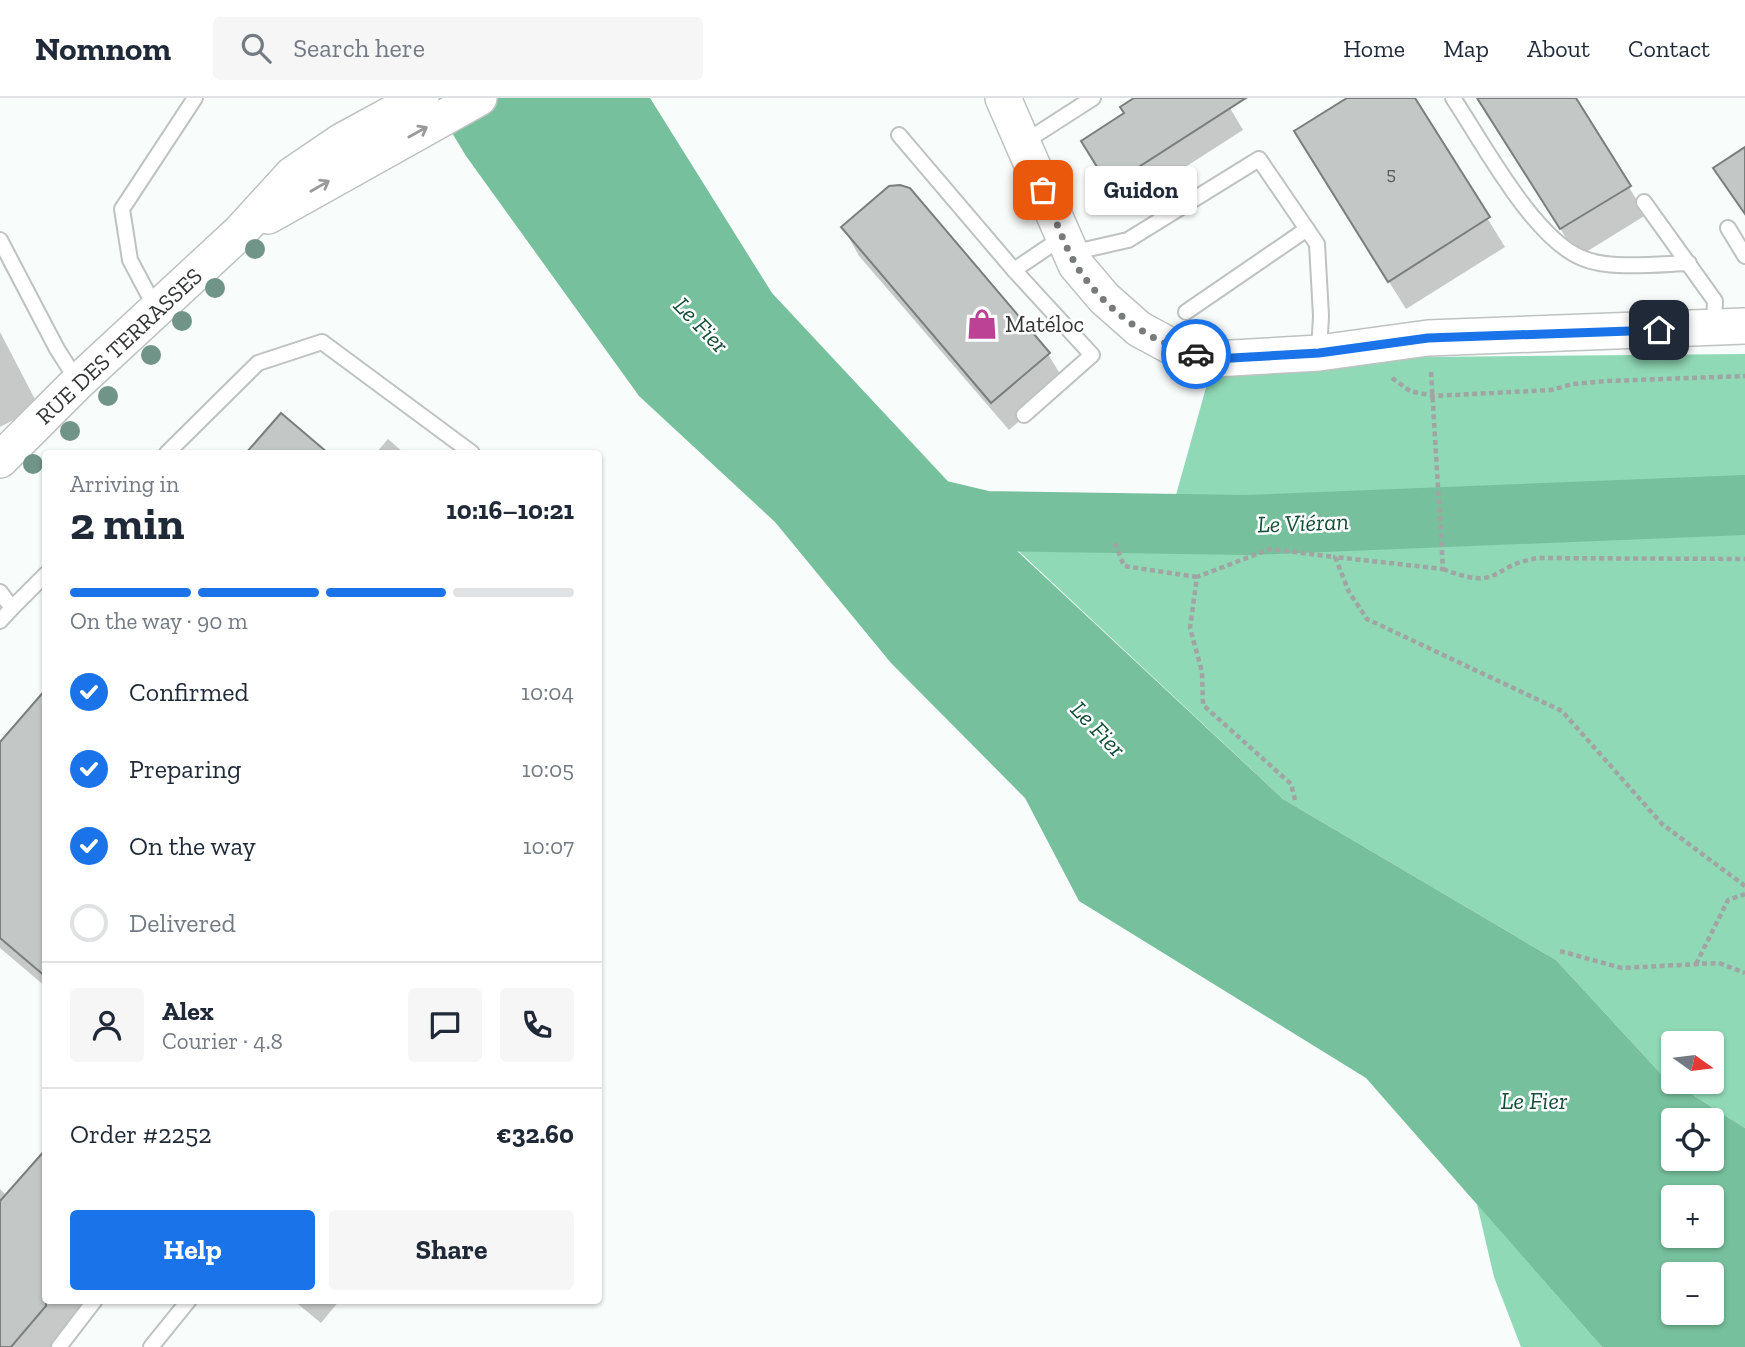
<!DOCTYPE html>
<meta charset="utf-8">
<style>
body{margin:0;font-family:"Zilla Slab",serif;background:#f6f6f7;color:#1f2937;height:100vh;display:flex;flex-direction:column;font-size:26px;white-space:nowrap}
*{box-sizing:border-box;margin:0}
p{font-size:23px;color:#747a83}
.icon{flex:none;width:38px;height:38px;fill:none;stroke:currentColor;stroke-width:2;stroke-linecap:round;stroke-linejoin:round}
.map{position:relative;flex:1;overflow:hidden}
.drawer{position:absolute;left:42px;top:352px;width:560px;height:854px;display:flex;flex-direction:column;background:#fff;border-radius:7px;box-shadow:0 2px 5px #0004}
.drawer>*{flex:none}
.needle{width:46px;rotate:104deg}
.tools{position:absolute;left:1661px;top:933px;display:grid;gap:14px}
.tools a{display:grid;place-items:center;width:63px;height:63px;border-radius:7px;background:#fff;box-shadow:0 2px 5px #0004;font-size:35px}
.pin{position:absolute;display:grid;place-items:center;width:60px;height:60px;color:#fff;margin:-30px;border-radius:14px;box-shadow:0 4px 10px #0006}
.courier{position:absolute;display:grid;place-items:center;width:70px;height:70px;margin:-35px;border:5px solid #1a73e8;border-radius:50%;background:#fff;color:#222;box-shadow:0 2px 9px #0007}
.bubble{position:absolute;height:49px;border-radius:7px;background:#fff;box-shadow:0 2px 5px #0004;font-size:23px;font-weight:700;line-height:49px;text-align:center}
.summary em{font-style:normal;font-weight:700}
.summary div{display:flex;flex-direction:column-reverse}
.summary{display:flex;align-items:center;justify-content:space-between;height:119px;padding:0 28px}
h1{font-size:46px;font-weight:700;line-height:52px}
.bar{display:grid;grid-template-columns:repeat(4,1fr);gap:10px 7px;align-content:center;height:84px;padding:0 28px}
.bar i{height:9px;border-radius:5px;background:#e0e1e3}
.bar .selected{background:#1a73e8}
.bar p{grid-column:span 4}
.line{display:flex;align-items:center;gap:18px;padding:0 28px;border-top:2px solid #e0e1e3}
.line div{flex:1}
.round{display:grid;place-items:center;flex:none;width:74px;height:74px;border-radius:7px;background:#f6f6f7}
ol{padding:0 28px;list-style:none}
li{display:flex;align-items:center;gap:21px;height:77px}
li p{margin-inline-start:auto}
li .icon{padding:7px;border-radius:50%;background:#1a73e8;color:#fff;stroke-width:4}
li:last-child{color:#747a83}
li i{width:38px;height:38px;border:4px solid #e0e1e3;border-radius:50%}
.cta{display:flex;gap:14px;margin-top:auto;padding:14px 28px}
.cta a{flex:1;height:80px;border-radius:7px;background:#1a73e8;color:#fff;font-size:28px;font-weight:700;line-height:80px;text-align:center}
.cta a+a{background:#f6f6f7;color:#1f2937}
header{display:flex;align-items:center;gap:42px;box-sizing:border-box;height:98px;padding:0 35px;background:#fff;border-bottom:2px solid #e0e1e3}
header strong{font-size:33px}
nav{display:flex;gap:38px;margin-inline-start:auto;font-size:24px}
.search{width:490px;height:63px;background:#f6f6f7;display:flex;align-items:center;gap:18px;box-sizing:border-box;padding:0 24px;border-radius:7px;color:#747a83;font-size:26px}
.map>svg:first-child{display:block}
.forest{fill:#90d9b6;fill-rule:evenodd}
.water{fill:#77c09d;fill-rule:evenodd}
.shadow{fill:#0003}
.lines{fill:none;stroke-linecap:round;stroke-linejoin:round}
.river{stroke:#77c09d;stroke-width:60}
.building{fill:#c3c7c5;stroke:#7a7e7c;stroke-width:2}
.service-casing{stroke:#bec2c0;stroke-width:18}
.tertiary-casing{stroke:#bec2c0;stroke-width:38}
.path{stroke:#a1a4a2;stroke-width:4.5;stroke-dasharray:5 3.5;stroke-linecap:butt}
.service{stroke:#fff;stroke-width:14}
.tertiary{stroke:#fff;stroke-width:35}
.tree{fill:#709487}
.oneway{stroke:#9a9a9a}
.done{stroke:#797b7a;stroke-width:7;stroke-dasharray:0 12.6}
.route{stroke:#1a73e8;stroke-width:9}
.labels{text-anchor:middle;stroke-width:5;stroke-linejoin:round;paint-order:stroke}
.number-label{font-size:19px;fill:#585a59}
.poi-label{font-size:23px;fill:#343635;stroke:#fff;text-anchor:start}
.street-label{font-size:23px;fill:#343635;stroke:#fff}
.water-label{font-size:24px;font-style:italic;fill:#144f37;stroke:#fff}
</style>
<header>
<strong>Nomnom</strong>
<div class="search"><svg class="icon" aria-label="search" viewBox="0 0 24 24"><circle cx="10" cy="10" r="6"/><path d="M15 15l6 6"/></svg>Search here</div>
<nav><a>Home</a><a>Map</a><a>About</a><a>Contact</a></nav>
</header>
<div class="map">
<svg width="1745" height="1249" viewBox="0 0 1745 1249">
<rect width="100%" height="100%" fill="#f8fcfa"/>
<g class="forest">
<path d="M 1745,256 L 1745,1030 L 1663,978 L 1556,862 L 1283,701 L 992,428 L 1169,422 L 1214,261 ZM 1673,945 L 1712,945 L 1712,984 L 1673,984 Z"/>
<polygon points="1477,1106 1602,1249 1521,1249 1494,1179"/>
</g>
<path class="water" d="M 431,0 L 650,0 L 772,195 L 985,423 L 1283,701 L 1556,862 L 1663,978 L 1745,1030 L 1745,1249 L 1602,1249 L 1366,980 L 1079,803 L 1025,700 L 891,565 L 775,424 L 639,298 L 466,58 ZM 1673,1022 L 1712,1022 L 1712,1060 L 1673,1060 ZM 1673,1099 L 1712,1099 L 1712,1138 L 1673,1138 ZM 1673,1176 L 1712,1176 L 1712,1214 L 1673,1214 Z"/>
<g class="shadow">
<polygon points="1137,0 1224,0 1243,32 1123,109 1095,66"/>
<polygon points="1350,0 1413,0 1505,149 1406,211 1313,62"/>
<polygon points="1478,0 1574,0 1646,117 1578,159"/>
<polygon points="843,129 1048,256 1065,284 1009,332 859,158"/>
<polygon points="0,234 39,309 0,329"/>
<polygon points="388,341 404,355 376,355"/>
<polygon points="46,594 46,889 0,850 0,647"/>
<polygon points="0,1091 7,1098 46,1202 91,1202 51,1249 0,1249"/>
<polygon points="293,1202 340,1202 321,1225"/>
</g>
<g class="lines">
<polyline class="river" points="905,404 985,423 1248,427 1745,407"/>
</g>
<g class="building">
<polygon points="1134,0 1246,0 1109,88 1081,43 1124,15 1120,9"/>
<polygon points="1347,0 1415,0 1490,119 1388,184 1294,33"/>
<polygon points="1477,0 1576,0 1631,88 1560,131"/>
<polygon points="1745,49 1745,116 1713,70"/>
<polygon points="900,87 910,90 1050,255 991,305 841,129 889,88"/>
<polygon points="281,315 328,355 246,355"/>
<polygon points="46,591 46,879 0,840 0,644"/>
<polygon points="46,1051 46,1208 11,1249 0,1249 0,1103"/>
</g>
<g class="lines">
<defs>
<g id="service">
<path d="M 1453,0 C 1483,45 1533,140 1582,160 C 1609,172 1659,166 1689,165"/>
<polyline points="899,37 1014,172"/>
<polyline points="1023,45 1093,0"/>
<polyline points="1644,104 1715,203 1714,228"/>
<polyline points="1728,130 1745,158"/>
<polyline points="0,142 57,251 78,284"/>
<polyline points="1071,155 1128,142 1259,61 1317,146 1321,218 1319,254"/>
<polyline points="156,211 130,162 122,111 195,0"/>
<polyline points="1186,214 1307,131"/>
<polyline points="1024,317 1092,257 1014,172 1063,139"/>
<polyline points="167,355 258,265 322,244 472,355"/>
<polyline points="0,494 12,510 0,523"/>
<polyline points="12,510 46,476"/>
<polyline points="59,1249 95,1202"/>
<polyline points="151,1249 189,1202"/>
</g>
<g id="tertiary">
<polyline points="1003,0 1076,167 1104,200 1139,231 1176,251 1214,261 1319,255 1428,240 1745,228"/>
<polyline points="268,118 479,0"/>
<polyline points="0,362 78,284 240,134 292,77 342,43 421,0"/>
</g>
</defs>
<use href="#service" class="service-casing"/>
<use href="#tertiary" class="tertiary-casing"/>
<g class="path">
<polyline points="1431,274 1443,471 1335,459 1349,494 1367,521 1562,613 1662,726 1745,788"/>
<polyline points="1392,280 1410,293 1434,298 1551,292 1573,286 1608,283 1745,278"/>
<polyline points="1115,445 1124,468 1197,479"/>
<path d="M 1443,471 C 1502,494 1488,468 1538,460 L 1745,461"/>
<polyline points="1295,702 1291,686 1203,607 1202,574 1190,530 1197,479 1270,451 1335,459"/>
<polyline points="1560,853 1622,870 1719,865 1745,875"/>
<polyline points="1696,866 1728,802 1745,796"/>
</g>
<use href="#service" class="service"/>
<use href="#tertiary" class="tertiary"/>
</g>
<g class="tree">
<circle cx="255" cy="151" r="10"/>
<circle cx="215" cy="190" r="10"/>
<circle cx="182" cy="223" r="10"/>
<circle cx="151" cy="257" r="10"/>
<circle cx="108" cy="298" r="10"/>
<circle cx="70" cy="333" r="10"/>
<circle cx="33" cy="366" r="10"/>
</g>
<defs><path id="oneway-shaft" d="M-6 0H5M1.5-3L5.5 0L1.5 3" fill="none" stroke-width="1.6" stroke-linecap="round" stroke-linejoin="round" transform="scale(1.75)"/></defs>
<g class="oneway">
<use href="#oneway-shaft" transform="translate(418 34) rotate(-29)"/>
<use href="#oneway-shaft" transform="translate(320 88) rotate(-30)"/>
</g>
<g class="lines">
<path class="done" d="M 1043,92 C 1054,116 1063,145 1076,167 C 1102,209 1149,245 1196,256"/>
<polyline class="route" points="1196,256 1214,261 1319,255 1428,240 1659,232"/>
</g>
<defs>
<symbol id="shop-bare" viewBox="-9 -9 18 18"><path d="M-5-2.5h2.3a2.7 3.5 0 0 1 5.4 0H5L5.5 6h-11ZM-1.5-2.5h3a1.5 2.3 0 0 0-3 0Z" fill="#bc4295" stroke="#fff" stroke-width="2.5" paint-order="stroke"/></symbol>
</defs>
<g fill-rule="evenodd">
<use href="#shop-bare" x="960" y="204" width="44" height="44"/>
</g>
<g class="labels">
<g class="number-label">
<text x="1391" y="82">5</text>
</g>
<g class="poi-label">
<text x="1005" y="234">Matéloc</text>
</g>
<g class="street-label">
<text transform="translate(119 248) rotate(-43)" y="8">RUE DES TERRASSES</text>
</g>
<g class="water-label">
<text transform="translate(701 227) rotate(46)" y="8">Le Fier</text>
<text transform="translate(1303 425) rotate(-2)" y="8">Le Viéran</text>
<text transform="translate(1098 631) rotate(46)" y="8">Le Fier</text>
<text x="1534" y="1011">Le Fier</text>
</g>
</g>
</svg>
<div class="tools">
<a><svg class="needle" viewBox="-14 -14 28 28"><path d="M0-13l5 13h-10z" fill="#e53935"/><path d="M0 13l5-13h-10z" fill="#747a83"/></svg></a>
<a><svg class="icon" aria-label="locate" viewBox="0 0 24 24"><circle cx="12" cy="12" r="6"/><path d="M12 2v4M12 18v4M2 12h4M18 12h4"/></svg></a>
<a>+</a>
<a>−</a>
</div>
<div class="pin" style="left:1043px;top:92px;background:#ea580c"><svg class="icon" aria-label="bag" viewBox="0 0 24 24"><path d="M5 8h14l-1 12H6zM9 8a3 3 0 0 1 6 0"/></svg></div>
<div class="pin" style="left:1659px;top:232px;background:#1f2937"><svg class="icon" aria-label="home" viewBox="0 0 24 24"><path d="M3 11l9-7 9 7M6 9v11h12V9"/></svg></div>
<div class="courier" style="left:1196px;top:256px"><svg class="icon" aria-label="car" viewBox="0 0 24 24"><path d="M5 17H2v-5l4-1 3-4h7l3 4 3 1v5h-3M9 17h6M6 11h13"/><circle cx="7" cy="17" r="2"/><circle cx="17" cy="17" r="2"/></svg></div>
<div class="bubble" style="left:1085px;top:68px;width:112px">Guidon</div>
<section class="drawer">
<div class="summary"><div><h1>2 min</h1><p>Arriving in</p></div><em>10:16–10:21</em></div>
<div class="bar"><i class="selected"></i><i class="selected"></i><i class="selected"></i><i></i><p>On the way · 90 m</p></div>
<ol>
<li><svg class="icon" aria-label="check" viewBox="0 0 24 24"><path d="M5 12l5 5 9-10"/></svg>Confirmed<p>10:04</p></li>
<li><svg class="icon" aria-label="check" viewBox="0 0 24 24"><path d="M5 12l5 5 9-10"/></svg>Preparing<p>10:05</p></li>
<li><svg class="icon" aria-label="check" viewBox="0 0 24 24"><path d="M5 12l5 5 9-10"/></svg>On the way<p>10:07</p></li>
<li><i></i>Delivered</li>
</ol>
<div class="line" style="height:126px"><a class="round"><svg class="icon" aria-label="person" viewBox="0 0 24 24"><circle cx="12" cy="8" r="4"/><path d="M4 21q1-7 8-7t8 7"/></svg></a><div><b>Alex</b><p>Courier · 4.8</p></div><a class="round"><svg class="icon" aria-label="chat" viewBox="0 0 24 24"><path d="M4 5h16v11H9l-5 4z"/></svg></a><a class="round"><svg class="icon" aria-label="phone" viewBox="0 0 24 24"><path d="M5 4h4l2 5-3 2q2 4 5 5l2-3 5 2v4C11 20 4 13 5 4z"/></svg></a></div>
<div class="line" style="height:91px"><div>Order #2252</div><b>€32.60</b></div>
<div class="cta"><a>Help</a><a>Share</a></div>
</section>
</div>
